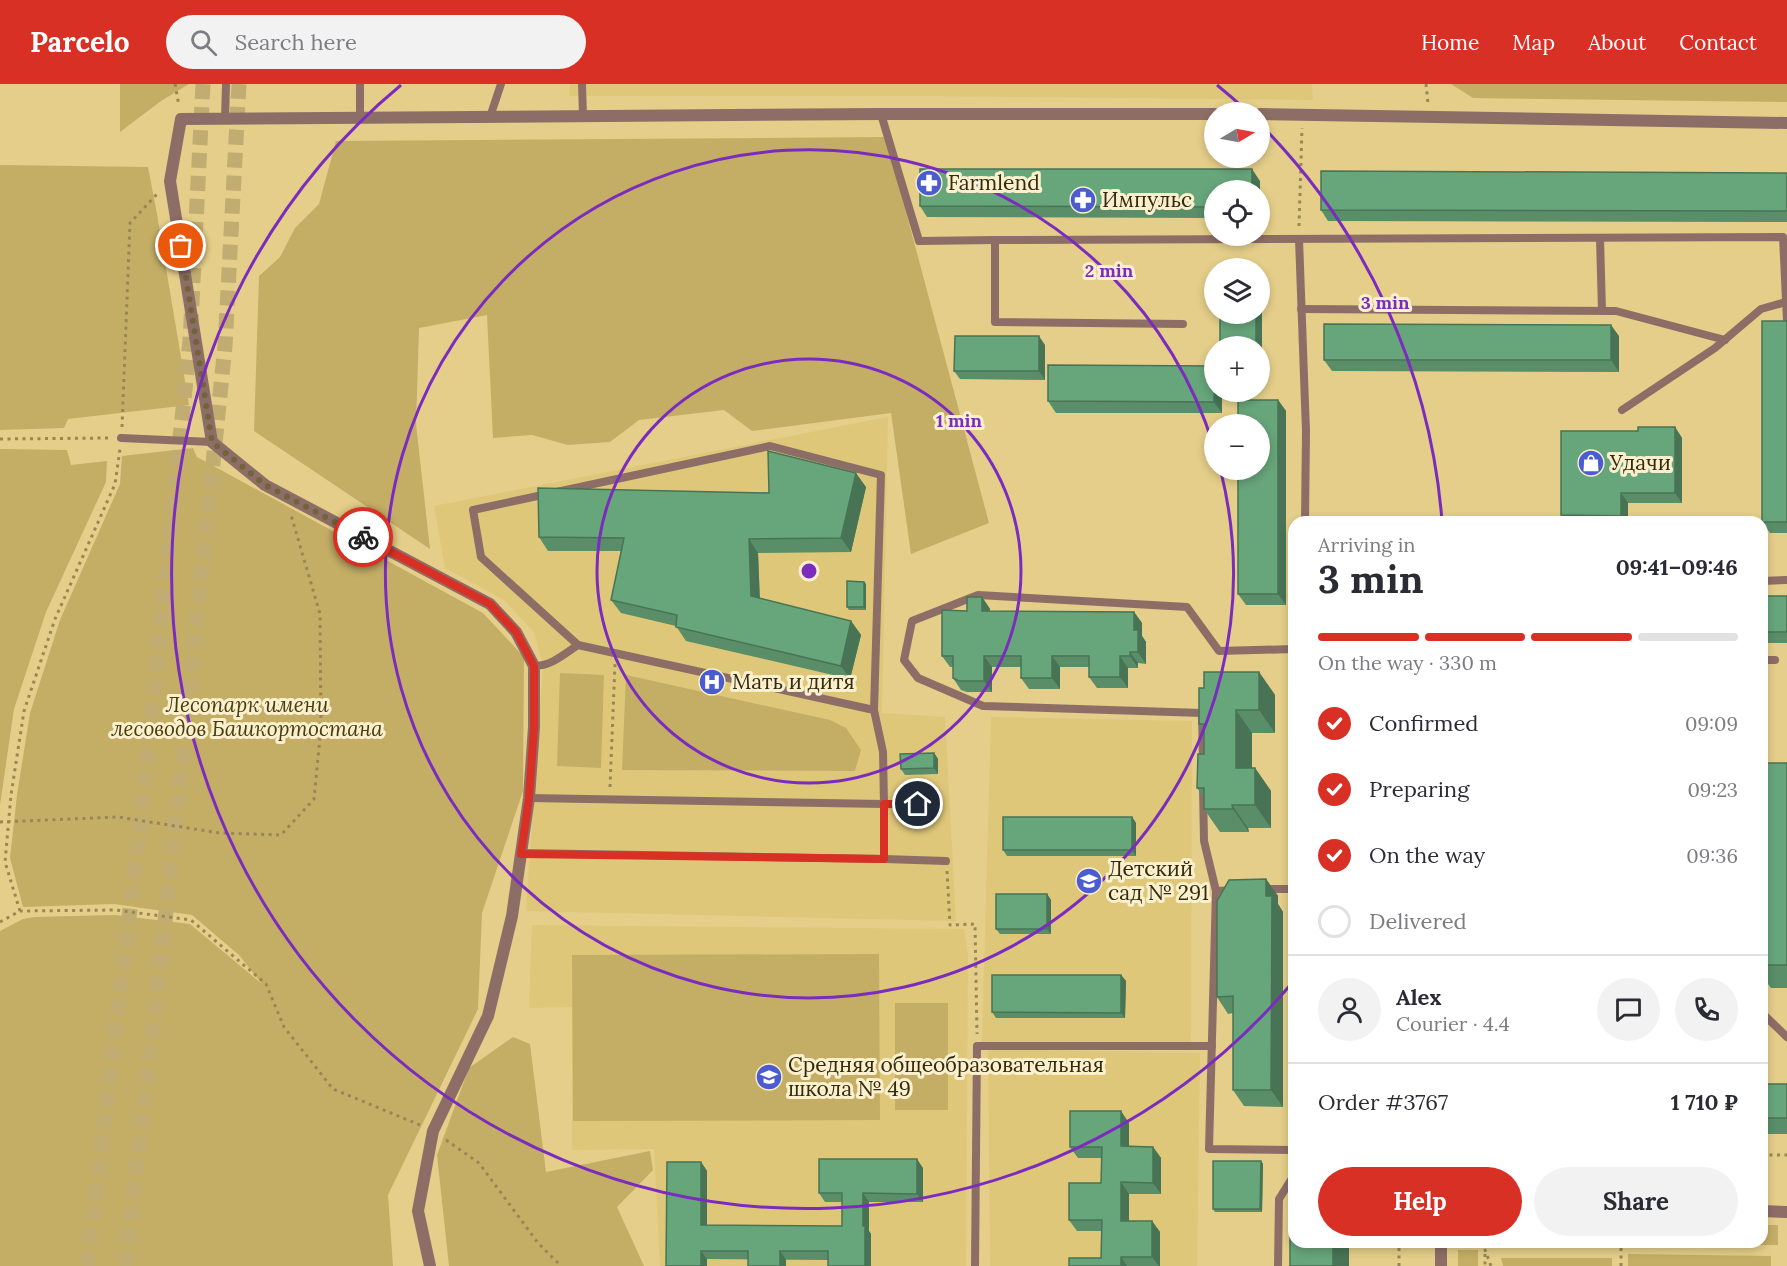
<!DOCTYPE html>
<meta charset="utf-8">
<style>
body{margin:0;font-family:Lora,serif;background:#f2f2f3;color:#2b2b33;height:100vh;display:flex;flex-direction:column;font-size:22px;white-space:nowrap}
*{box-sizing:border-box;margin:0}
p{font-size:20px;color:#7c7c81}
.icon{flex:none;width:33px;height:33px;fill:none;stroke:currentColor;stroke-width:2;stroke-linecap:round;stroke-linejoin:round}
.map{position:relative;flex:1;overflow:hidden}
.panel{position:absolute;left:1288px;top:432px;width:480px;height:732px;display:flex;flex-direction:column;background:#fff;border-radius:18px;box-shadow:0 3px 9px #0003}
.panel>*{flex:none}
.needle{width:39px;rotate:80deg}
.buttons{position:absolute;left:1204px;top:18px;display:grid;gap:12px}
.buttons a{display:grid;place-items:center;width:66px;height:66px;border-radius:50%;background:#fff;box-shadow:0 3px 9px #0003;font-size:30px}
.pin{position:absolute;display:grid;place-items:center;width:51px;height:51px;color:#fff;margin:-26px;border:3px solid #fff;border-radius:50%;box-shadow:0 2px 6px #0007}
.courier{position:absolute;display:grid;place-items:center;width:60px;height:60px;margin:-30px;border:4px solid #d93025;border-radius:50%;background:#fff;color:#222;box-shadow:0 2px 8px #0007}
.headline em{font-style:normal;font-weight:700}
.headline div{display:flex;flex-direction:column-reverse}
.headline{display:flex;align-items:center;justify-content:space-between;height:102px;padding:0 30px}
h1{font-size:39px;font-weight:700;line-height:45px}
.bar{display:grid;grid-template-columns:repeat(4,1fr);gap:9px 6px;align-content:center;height:72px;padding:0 30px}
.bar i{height:8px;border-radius:4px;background:#e1e1e2}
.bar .current{background:#d93025}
.bar p{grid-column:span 4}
.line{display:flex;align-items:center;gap:15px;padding:0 30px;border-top:2px solid #e1e1e2}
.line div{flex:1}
.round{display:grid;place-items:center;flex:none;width:63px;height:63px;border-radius:32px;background:#f2f2f3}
ol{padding:0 30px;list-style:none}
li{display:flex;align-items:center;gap:18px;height:66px}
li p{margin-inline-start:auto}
li .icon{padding:6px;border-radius:50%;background:#d93025;color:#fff;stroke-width:4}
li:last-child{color:#7c7c81}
li i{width:33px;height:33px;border:3px solid #e1e1e2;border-radius:50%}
.cta{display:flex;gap:12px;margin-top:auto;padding:12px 30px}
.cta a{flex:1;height:69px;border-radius:36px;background:#d93025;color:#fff;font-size:24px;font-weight:700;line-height:69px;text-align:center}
.cta a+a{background:#f2f2f3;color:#2b2b33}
header{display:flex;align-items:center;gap:36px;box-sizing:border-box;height:84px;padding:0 30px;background:#d93025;color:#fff}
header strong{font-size:28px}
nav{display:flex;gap:33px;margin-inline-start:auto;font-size:21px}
.search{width:420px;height:54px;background:#f2f2f3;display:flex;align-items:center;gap:15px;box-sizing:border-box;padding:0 21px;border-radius:33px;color:#7c7c81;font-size:22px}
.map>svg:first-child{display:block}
.built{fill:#dfc779}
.green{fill:#c4ae66}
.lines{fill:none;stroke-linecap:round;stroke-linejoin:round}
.primary-tunnel{stroke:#c1ad71;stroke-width:15;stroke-dasharray:15 8;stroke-linecap:butt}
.path{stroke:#988754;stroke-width:3;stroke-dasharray:3 4.5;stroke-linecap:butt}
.service{stroke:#8d6e67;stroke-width:8}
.minor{stroke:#8d6e67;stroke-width:12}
.tertiary{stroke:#8d6e67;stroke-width:12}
.wall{fill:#598e69}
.shaded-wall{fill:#487455}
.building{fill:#67a57a;stroke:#487455;stroke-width:1.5}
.done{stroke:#72643a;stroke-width:6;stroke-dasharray:0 10.8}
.route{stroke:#d93025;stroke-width:8}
.ring{fill:none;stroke:#7b2cbf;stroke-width:3}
.labels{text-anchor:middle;stroke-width:6;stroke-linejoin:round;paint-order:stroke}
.poi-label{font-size:21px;fill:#342b0f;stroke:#faf0ce;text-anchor:start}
.park-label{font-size:21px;font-style:italic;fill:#4a3d0d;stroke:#faf0ce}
.centre{fill:#7b2cbf;stroke:#faf0ce;stroke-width:3}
.ring-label{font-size:18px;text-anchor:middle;font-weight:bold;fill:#7b2cbf;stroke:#faf0ce;stroke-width:6;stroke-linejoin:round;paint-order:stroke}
</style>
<header>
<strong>Parcelo</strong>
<div class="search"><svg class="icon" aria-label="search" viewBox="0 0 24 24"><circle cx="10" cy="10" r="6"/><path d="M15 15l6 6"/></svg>Search here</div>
<nav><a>Home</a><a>Map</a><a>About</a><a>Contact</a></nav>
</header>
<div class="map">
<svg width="1787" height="1182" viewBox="0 0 1787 1182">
<rect width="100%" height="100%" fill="#e4ce89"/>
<g class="built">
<polygon points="570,0 1312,0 1313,16 931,12 569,12"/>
<polygon points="888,333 882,629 945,633 956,837 526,827 543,582 534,548 504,516 445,484 434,422"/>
<polygon points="991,633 1192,637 1191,959 982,958"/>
<polygon points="532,841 964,845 968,872 966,1182 660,1182 654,1065 572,1066 572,923 529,924"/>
<polygon points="988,965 1200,969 1197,1182 990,1182"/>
</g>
<g class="green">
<polygon points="120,0 189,0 161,17 120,48"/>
<polygon points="1451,0 1787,0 1787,18 1473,14"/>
<polygon points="886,53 989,439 911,470 891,329 752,347 724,326 639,336 610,358 568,361 532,351 493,354 487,231 419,244 416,340 430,465 254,347 259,192 280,173 295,144 319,120 336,57"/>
<polygon points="0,81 148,83 157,130 189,321 68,335 64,344 0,346"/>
<polygon points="193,364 197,373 483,529 524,573 523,707 482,829 478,925 388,1111 393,1182 0,1182 0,847 23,835 35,833 115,831 190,840 262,900 239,871 192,831 114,820 23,823 10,774 17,711 30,629 60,536 120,400 122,372"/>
<polygon points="0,365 67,366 71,381 107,377 106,398 46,528 14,625 0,721"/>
<polygon points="560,589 604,591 601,684 557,682"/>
<polygon points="626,591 830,636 846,644 861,666 855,687 622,686"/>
<polygon points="879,870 880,1036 573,1037 572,871"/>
<rect x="895" y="919" width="53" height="107"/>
<polygon points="513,953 530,960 546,1088 650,1067 653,1086 617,1123 644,1182 449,1182 437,1071 469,984"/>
<polygon points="1763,1141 1778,1141 1778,1161 1627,1160 1627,1158 1762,1158"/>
<rect x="1458" y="1166" width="20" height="16"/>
<polygon points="1628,1170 1771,1172 1771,1182 1628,1182"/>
<polygon points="1501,1174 1612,1174 1612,1182 1503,1182"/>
</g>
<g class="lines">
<g class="primary-tunnel">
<polyline points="87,1182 140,742 190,257 203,0"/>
<polyline points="125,1182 175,751 225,262 239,0"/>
</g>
<g class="path">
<polyline points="175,0 179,22"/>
<polyline points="1426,0 1428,19"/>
<polyline points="1299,142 1302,44"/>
<polyline points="122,343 130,139 158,109"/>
<polyline points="0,355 111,354"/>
<polyline points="610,703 615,580"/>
<polyline points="0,738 118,733 220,749 281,751 314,715 321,643 320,530 291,431"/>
<polyline points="947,787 950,841 975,840 977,950"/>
<polyline points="20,827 5,778 11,711 24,627 55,535 115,400 120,365"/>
<polyline points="0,838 20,827 116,826 191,836 266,900 284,943 333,1005 420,1041"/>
<polyline points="446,1056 479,1079 538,1159 561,1182"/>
<polyline points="1762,1071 1787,1071"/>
<polyline points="1482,1158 1491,1182"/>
<polyline points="1485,1170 1485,1182"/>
<polyline points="1399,1182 1399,1158"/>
<polyline points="1621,1182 1621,1158"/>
</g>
<g class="service">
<polyline points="360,0 360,34"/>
<polyline points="582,0 583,32"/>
<polyline points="881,30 919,157 995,156 1783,153 1787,236"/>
<polyline points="490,33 501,0"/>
<polyline points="225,35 226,0"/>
<polyline points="1600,154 1602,227"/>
<polyline points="1299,155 1306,347 1305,438"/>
<polyline points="995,156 995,238 1183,240"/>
<polyline points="1301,225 1616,227 1725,256"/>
<polyline points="1622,326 1715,264 1761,225 1786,218"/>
<polyline points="121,354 212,358"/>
<polyline points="1762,497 1787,496"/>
<polyline points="578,561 481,473 473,426 770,362 881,391 874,626"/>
<polyline points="1762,576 1775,576"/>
<path d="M 534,582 C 551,582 563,571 578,561 L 874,626 L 883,668 L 884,720 L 936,721"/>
<polyline points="1203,679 1202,629 983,622 918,594 904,576 912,537 978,511 1187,523 1219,567 1294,565"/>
<polyline points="1203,704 1204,757 1216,807"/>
<polyline points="521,769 884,775 884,720 529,714"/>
<polyline points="884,775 946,777"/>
<polyline points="1262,805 1294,805"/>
<polyline points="1234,806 1216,807 1209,1065 1294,1066"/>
<polyline points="1762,929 1787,953"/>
<polyline points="975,1182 977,962 1212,962"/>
<polyline points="1278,1182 1279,1115 1294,1091"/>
</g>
<g class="minor">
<polyline points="1260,30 1787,39"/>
<polyline points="430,1182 418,1127 433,1047 488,932 512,832 529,714 534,643 534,582 516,548 490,520 265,401 212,358 170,97 181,35 881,30 1215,30"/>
</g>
<g class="tertiary">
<polyline points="1762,1127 1787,1128"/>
<polyline points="1441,1182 1441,1158"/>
</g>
</g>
<g class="wall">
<polygon points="1787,89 1787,138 1328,137 1321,126"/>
<polygon points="1260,97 1260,134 1260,106 1215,106 1215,134 927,133 920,122"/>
<polygon points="1787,237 1787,449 1770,449 1762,438"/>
<polygon points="1619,252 1619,288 1332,287 1324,276"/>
<polygon points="1045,261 1045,296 960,295 954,287"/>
<polygon points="1215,308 1222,308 1222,329 1056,329 1048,317"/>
<polygon points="1278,316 1286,327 1286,521 1246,521 1238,510"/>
<polygon points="1675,343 1682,354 1682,419 1628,419 1628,438 1565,438 1561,431 1638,347"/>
<polygon points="866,403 851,468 758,469 760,514 851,537 861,551 850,595 686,557 676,542 621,529 611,516 621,467 548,467 539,453 769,409"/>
<polygon points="864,498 866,500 866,526 849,526 847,523"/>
<rect x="1762" y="512" width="25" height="47"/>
<polygon points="982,513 990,525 990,527 1134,528 1142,539 1142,552 1146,558 1146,580 1138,579 1138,584 1128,584 1128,604 1097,604 1089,593 1089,583 1060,583 1060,605 1029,605 1021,594 1021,583 992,583 992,608 967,608 961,606 953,594 953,583 950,583 942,572 967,527"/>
<polygon points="1259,588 1275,611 1275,649 1252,649 1252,684 1255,684 1271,707 1271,744 1248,744 1249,748 1220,748 1204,725 1204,713 1197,704 1204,670 1204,647 1199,640 1204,604"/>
<polygon points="934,669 938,675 938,690 905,691 901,685"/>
<polygon points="1762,679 1787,679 1787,904 1771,904 1762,892"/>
<polygon points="1132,733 1136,739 1136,772 1007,772 1003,766"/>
<polygon points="1266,795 1278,812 1278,820 1283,828 1283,1023 1244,1022 1233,1006 1233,929 1228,930 1217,913"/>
<polygon points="1047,810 1051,816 1051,850 1000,850 996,845"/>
<polygon points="1121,891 1126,897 1125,934 996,934 992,928"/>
<rect x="1762" y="1000" width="25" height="50"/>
<polygon points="1129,1039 1129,1062 1153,1063 1161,1074 1161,1110 1129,1110 1129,1137 1152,1137 1160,1148 1160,1182 1069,1182 1101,1174 1102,1147 1077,1147 1069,1136 1101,1099 1102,1074 1078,1074 1070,1063"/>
<polygon points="1261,1077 1263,1080 1262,1128 1215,1128 1213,1125"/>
<polygon points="701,1078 707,1087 707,1141 842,1142 842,1118 825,1118 819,1109 923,1084 923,1118 869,1118 869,1147 871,1150 828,1176 707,1175 707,1182 666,1182"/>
</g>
<g class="shaded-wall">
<polygon points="1252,85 1260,97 1260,134 1260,106 1252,106"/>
<polygon points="1260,202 1262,205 1262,291 1260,289 1260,262 1256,262 1256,230 1260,230"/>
<polygon points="1611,241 1619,252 1619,288 1611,276"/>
<polygon points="1039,252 1045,261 1045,296 1039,287"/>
<polygon points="1215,282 1215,308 1222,308 1222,329 1214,318"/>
<polygon points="1278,316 1286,327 1286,521 1278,510"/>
<polygon points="1675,343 1682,354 1682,419 1675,409"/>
<polygon points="856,389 866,403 851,468 841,454"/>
<polygon points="1621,409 1628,419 1628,438 1625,438 1621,432"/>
<polygon points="749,455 758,469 760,525 751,512"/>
<polygon points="864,498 866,500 866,526 864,523"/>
<polygon points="982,513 990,525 990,538 982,527"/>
<polygon points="1134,528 1142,539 1142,552 1146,558 1146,580 1138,568 1134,546"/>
<polygon points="851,537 861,551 850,595 841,582"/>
<polygon points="1130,568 1138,579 1138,584 1130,572"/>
<polygon points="984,572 992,583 992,608 984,597"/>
<polygon points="1052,572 1060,583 1060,605 1052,594"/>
<polygon points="1120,572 1128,584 1128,604 1120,593"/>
<polygon points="1259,588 1275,611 1275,649 1259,626"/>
<polygon points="1236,626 1252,649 1252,707 1236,684"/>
<polygon points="934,669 938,675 938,690 934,684"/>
<polygon points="1255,684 1271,707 1271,744 1255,721"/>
<polygon points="1232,721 1248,744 1249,748 1233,725"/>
<polygon points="1132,733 1136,739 1136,772 1132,766"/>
<polygon points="1266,795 1278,812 1278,820 1283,828 1283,1023 1271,1006"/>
<polygon points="1047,810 1051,816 1051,850 1047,845"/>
<polygon points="1121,891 1126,897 1125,934 1121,929"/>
<polygon points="1121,1027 1129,1039 1129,1074 1121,1062"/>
<polygon points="1153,1063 1161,1074 1161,1110 1153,1099"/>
<polygon points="917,1075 923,1084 923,1118 917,1110"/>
<polygon points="1261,1077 1263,1080 1262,1128 1260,1125"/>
<polygon points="701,1078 707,1087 707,1150 701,1141"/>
<polygon points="1121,1098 1129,1110 1129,1148 1121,1137"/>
<polygon points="863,1109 869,1118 869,1147 871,1150 871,1182 865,1182 863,1142"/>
<polygon points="1152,1137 1160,1148 1160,1182 1159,1182 1152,1173"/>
<rect x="1333" y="1158" width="16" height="24"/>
<polygon points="701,1167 707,1175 707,1182 701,1182"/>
<polygon points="780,1167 786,1176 786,1182 780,1182"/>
<polygon points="1121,1173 1127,1182 1121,1182"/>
</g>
<g class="building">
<polygon points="920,85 1252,85 1252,106 1215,106 1215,123 920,122"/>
<polygon points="1321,87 1787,89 1787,127 1321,126"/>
<rect x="1220" y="230" width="36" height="32"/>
<rect x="1762" y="237" width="25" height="201"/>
<polygon points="1324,240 1611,241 1611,276 1324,276"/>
<polygon points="955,252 1039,252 1039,287 954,287"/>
<polygon points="1048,281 1215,282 1214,318 1048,317"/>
<polygon points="1238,316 1278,316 1278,510 1238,510 1238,386 1260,386 1260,340 1238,340"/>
<polygon points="1638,343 1675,343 1675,409 1621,409 1621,432 1561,431 1561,347 1638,347"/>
<polygon points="768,367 856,389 841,454 749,455 751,512 851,537 841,582 676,543 677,531 611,516 624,454 539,453 538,404 769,409"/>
<polygon points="847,497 864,498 864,523 847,523"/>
<rect x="1762" y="512" width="25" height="36"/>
<polygon points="967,513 982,513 982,527 1134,528 1134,546 1138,546 1138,568 1130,568 1130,572 1120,572 1120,593 1089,593 1089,572 1052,572 1052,594 1021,594 1021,572 984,572 984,597 959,597 953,594 953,572 942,572 942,526 967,527"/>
<polygon points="1204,588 1259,588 1259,626 1236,626 1236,684 1255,684 1255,721 1232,721 1233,725 1204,725 1204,704 1197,704 1198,670 1204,670 1204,640 1199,640 1199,604 1204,604"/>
<polygon points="934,669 934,684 901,685 900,670"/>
<rect x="1762" y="679" width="25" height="202"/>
<rect x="1003" y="733" width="129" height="33"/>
<polygon points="1266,795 1266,812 1272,812 1271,1006 1233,1006 1233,912 1217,913 1217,817 1229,796"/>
<rect x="996" y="810" width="51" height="35"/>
<polygon points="992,891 1121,891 1121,929 992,928"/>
<rect x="1762" y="1000" width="25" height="34"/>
<polygon points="1070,1027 1121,1027 1121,1062 1153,1063 1153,1099 1121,1098 1121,1137 1152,1137 1152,1173 1121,1173 1121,1182 1069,1182 1069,1174 1101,1174 1102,1136 1069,1136 1069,1099 1101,1099 1102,1063 1070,1063"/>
<polygon points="819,1075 917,1075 917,1110 863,1109 863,1142 865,1142 865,1182 828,1182 828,1167 780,1167 780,1182 748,1182 748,1167 701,1167 701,1182 666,1182 667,1078 701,1078 701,1141 842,1142 842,1109 819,1109"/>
<polygon points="1213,1077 1261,1077 1260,1125 1213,1125"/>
<polygon points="1290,1101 1294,1101 1294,1158 1333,1158 1333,1182 1290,1182"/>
</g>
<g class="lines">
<polyline class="done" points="181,162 212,358 265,401 363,453"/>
<polyline class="route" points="363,453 490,520 516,548 534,582 534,643 529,714 521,770 884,775 884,720 918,720"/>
</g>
<g class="ring">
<circle cx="809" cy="487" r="212"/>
<path d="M1221 388A424 424 0 1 1 1214 363"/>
<path d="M1292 899A635 635 0 1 1 401 1M1217 1A635 635 0 0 1 1246 26M1262 42A635 635 0 0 1 1442 437"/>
</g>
<defs>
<symbol id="pharmacy-disc" viewBox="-11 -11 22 22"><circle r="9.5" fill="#4b5cd1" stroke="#faf0ce"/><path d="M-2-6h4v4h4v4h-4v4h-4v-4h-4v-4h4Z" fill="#fff"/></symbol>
<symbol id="shop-disc" viewBox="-11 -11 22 22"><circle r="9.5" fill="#4b5cd1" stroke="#faf0ce"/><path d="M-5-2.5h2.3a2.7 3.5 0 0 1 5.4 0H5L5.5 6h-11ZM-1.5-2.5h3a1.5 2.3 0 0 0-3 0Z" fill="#fff"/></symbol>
<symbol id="hospital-disc" viewBox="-11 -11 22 22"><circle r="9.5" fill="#4b5cd1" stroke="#faf0ce"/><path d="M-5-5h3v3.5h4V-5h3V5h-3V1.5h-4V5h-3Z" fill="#fff"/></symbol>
<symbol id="school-disc" viewBox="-11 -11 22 22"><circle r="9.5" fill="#4b5cd1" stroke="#faf0ce"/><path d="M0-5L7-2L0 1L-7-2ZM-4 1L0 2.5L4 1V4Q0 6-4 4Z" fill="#fff"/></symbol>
</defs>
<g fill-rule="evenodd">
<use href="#pharmacy-disc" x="914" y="84" width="30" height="30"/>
<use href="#pharmacy-disc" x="1068" y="101" width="30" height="30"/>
<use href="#shop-disc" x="1576" y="364" width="30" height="30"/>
<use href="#hospital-disc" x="697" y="583" width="30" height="30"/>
<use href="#school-disc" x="1074" y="782" width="30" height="30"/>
<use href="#school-disc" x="754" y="978" width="30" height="30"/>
</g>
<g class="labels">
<g class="poi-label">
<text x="948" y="106">Farmlend</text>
<text x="1102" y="123">Импульс</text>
<text x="1610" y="386">Удачи</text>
<text x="732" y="605">Мать и дитя</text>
<text x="1108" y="792">Детский<tspan x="1108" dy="24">сад № 291</tspan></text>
<text x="788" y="988">Средняя общеобразовательная<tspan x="788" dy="24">школа № 49</tspan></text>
</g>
<g class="park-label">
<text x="247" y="628">Лесопарк имени<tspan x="247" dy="24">лесоводов Башкортостана</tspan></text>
</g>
</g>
<circle cx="809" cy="487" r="9" class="centre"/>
<g class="ring-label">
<text x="1109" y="193">2 min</text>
<text x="1385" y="225">3 min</text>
<text x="959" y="343">1 min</text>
</g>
</svg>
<div class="buttons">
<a><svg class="needle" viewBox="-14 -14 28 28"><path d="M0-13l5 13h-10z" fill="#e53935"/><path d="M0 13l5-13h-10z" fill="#7c7c81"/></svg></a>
<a><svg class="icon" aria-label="locate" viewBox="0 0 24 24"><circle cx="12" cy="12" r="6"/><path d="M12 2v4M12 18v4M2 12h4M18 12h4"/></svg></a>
<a><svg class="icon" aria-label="layers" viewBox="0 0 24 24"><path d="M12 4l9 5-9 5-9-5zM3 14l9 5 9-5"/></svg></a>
<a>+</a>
<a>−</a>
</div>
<div class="pin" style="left:181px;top:162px;background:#ea580c"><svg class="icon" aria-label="bag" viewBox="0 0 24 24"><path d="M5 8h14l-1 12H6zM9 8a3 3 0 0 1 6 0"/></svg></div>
<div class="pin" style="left:918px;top:720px;background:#1f2937"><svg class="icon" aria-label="home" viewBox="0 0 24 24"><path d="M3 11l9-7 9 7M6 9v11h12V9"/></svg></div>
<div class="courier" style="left:363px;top:453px"><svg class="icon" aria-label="bike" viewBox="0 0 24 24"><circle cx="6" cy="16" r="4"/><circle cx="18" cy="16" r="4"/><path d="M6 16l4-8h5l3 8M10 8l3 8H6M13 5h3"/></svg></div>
<section class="panel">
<div class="headline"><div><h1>3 min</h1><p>Arriving in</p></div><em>09:41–09:46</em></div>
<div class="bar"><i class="current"></i><i class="current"></i><i class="current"></i><i></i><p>On the way · 330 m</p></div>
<ol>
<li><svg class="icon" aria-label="check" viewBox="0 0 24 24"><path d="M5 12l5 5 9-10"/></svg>Confirmed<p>09:09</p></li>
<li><svg class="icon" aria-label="check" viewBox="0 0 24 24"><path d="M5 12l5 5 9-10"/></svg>Preparing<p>09:23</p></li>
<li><svg class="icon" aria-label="check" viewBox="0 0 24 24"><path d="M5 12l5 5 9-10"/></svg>On the way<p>09:36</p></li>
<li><i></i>Delivered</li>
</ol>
<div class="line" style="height:108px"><a class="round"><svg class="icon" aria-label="person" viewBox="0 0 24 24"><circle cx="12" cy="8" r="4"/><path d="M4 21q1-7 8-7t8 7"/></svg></a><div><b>Alex</b><p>Courier · 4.4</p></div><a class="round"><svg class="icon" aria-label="chat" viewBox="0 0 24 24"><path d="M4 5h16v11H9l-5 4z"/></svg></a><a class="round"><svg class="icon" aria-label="phone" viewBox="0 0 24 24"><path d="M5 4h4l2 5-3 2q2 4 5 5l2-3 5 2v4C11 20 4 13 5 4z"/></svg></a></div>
<div class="line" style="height:78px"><div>Order #3767</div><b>1 710 ₽</b></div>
<div class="cta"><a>Help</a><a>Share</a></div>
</section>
</div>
